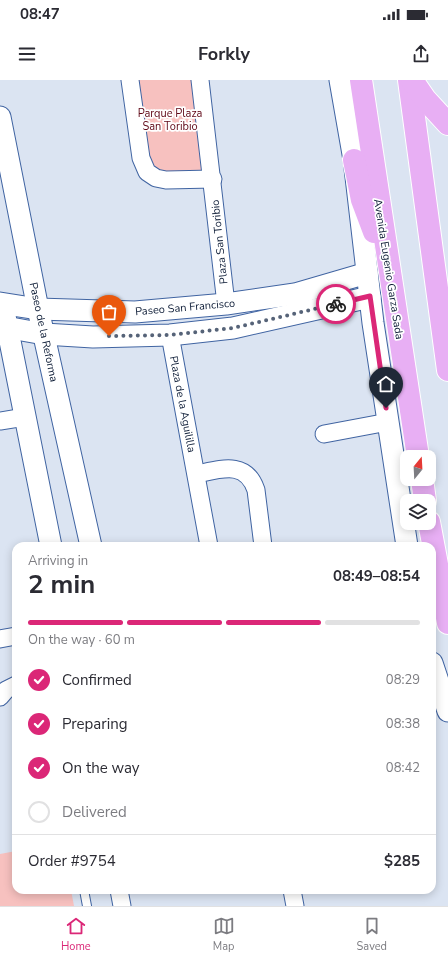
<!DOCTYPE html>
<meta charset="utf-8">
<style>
body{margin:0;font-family:"Nunito Sans",sans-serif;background:#f2f2f3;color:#2b2b33;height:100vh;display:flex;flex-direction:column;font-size:15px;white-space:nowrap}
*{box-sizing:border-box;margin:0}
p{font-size:13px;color:#7c7c81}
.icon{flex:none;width:22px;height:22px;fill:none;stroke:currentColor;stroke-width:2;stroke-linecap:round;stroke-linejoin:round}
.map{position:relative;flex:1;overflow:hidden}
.sheet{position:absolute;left:12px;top:462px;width:424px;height:352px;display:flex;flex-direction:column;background:#fff;border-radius:12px;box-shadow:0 2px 10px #0003}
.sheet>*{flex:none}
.needle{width:26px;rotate:18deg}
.buttons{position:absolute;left:400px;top:370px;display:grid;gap:8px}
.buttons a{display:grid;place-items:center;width:36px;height:36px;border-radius:8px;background:#fff;box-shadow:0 2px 10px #0003;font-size:20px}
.pin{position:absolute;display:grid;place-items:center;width:34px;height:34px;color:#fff;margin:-41px -17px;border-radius:50% 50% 50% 0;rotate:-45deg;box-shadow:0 0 4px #0007}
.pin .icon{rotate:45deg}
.courier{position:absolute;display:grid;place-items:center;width:40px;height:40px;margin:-20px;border:3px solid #db2777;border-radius:50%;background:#fff;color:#222;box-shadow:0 1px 5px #0007}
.summary em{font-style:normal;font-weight:700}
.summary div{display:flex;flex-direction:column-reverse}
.summary{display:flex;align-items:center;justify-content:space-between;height:68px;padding:0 16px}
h1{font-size:26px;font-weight:700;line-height:30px}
.bar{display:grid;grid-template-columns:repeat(4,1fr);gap:6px 4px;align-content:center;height:48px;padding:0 16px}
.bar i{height:5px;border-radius:3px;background:#e1e1e2}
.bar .selected{background:#db2777}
.bar p{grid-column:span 4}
.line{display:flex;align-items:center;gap:10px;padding:0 16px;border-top:1px solid #e1e1e2}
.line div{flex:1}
ol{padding:0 16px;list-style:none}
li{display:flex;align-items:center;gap:12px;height:44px}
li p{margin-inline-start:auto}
li .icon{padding:4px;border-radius:50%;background:#db2777;color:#fff;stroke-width:4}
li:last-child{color:#7c7c81}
li i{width:22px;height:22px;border:2px solid #e1e1e2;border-radius:50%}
.status{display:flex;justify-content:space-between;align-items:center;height:28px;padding:0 20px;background:#fff;direction:ltr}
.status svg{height:11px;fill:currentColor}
header{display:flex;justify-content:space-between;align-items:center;height:52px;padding:0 16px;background:#fff;font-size:18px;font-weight:700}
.tabs{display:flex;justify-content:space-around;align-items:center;height:56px;border-top:1px solid #e1e1e2;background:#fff;font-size:11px;color:#7c7c81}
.tabs a{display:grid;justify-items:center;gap:2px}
.tabs .selected{color:#db2777}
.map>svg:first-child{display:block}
.green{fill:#f7c1bf}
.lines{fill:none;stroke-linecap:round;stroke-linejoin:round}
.service-casing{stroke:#4064a2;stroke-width:10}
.minor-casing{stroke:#4064a2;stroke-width:19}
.tertiary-casing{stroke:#4064a2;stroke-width:23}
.trunk-casing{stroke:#fff;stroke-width:24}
.service{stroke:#fff;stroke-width:8}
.minor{stroke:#fff;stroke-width:17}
.tertiary{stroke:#fff;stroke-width:21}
.trunk{stroke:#e8aff4;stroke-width:22}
.done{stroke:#566378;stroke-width:4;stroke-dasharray:0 7.2}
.route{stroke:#db2777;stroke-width:5}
.labels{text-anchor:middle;stroke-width:3.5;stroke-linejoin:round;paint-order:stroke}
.park-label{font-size:11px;fill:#5f0716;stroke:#fff}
.street-label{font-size:11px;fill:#0e1d37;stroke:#fff}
</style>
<div class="status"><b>08:47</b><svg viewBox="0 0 49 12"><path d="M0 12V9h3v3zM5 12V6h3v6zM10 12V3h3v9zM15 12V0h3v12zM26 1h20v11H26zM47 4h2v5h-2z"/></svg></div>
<header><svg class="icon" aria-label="menu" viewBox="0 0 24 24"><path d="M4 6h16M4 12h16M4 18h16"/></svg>Forkly<svg class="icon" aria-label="share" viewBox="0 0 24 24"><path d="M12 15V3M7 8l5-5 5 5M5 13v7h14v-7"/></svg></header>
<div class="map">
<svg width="448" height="826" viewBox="0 0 448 826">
<rect width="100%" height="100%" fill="#dbe4f2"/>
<g class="green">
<polygon points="130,0 200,0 213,99 147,92"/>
<polygon points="16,771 16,810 71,810 74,826 0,826 0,774"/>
</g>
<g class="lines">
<defs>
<polyline id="service" points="84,810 87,826"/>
<g id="minor">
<polyline points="130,0 141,78 147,92 156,98 166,100 213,99"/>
<polyline points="200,0 226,224"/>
<polyline points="170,255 209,466"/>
<polyline points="0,341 25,337"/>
<polyline points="324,354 388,342"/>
<path d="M 197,394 C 221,389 246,380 256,410 L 263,466"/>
<polyline points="0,559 16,556"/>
<polyline points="0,617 6,610 16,605"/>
<polyline points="119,810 122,826"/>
<polyline points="292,810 295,826"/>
</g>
<g id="tertiary">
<polyline points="340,0 354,80 373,243 407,466"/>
<polyline points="0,37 38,229 91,466"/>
<polyline points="0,223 38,229 135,232 226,224 295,214 367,193"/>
<polyline points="5,236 51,466"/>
<polyline points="0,246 44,254 93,257 170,255 233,248 370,217"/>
<polyline points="432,583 448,631"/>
</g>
<g id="trunk">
<polyline points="361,0 418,377"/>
<polyline points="409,0 448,290"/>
<polyline points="412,0 425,19 448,44"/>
<polyline points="354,80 362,120 374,152"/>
<polyline points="422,399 425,421"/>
<polyline points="429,442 448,543"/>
</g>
</defs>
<use href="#service" class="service-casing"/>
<use href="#minor" class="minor-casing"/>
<use href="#tertiary" class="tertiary-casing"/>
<use href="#trunk" class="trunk-casing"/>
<use href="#service" class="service"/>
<use href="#minor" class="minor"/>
<use href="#tertiary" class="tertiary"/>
<use href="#trunk" class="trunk"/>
</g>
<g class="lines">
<polyline class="done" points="109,256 170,255 233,248 336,224"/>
<polyline class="route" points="336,224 370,216 386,328"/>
</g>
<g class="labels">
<g class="park-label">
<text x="170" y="37">Parque Plaza<tspan x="170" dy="13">San Toribio</tspan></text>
</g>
<g class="street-label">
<text transform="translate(219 162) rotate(-96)" y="4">Plaza San Toribio</text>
<text transform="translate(389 189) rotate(81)" y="4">Avenida Eugenio Garza Sada</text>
<text transform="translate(185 227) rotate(-5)" y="4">Paseo San Francisco</text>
<text transform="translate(44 252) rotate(78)" y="4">Paseo de la Reforma</text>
<text transform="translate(183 324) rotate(79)" y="4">Plaza de la Aguililla</text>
</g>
</g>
</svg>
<div class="buttons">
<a><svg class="needle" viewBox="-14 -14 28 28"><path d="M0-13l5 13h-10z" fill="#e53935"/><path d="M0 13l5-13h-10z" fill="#7c7c81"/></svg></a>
<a><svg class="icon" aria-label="layers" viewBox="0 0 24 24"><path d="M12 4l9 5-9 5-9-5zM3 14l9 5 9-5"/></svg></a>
</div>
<div class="pin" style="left:109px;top:256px;background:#ea580c"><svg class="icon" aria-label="bag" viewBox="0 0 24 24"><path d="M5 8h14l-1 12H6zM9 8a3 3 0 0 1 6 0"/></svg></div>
<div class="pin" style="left:386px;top:328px;background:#1f2937"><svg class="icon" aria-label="home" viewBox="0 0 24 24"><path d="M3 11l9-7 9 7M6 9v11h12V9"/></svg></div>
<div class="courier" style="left:336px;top:224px"><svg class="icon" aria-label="bike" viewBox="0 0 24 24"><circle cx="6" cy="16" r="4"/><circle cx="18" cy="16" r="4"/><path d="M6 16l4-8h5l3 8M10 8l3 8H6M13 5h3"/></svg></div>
<section class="sheet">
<div class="summary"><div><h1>2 min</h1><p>Arriving in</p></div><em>08:49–08:54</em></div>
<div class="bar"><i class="selected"></i><i class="selected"></i><i class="selected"></i><i></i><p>On the way · 60 m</p></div>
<ol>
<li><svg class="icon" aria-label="check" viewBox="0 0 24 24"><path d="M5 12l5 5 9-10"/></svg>Confirmed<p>08:29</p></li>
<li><svg class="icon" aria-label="check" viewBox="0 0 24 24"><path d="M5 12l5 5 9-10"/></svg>Preparing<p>08:38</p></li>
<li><svg class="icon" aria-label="check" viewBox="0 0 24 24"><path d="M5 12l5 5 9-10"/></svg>On the way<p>08:42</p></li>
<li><i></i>Delivered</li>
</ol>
<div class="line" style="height:52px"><div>Order #9754</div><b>$285</b></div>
</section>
</div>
<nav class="tabs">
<a class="selected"><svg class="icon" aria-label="home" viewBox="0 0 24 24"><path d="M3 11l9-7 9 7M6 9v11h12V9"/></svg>Home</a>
<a><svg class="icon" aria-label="map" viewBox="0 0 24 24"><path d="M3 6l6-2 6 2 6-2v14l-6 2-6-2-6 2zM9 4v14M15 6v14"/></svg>Map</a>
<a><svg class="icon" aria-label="saved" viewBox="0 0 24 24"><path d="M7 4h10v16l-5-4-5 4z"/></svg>Saved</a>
</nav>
